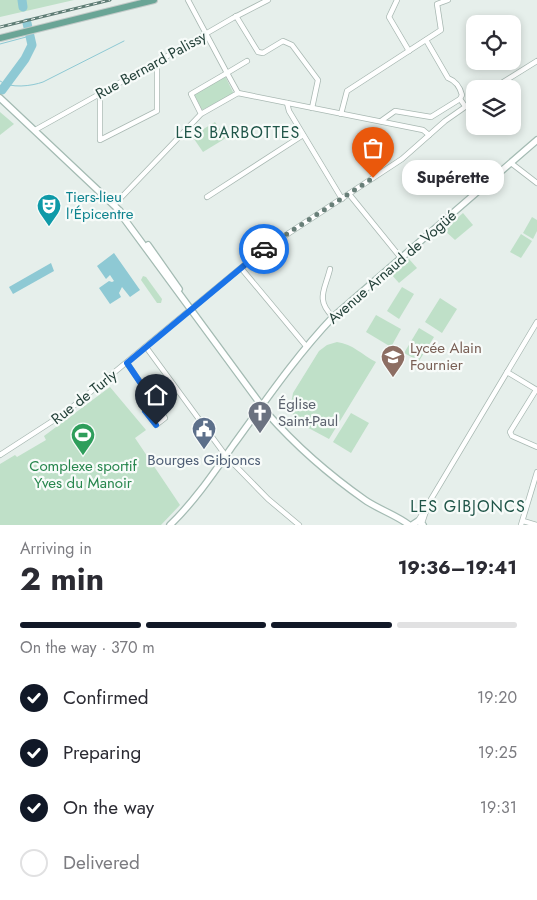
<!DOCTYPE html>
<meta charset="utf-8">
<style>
body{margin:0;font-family:Jost,sans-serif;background:#f7f7f7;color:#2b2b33;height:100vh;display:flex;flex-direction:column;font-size:19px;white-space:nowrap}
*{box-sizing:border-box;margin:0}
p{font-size:16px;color:#7c7c81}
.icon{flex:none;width:28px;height:28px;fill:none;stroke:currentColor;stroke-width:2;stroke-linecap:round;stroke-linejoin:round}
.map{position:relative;height:525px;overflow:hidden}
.side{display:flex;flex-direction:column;background:#fff;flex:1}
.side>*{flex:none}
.buttons{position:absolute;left:466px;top:15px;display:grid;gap:10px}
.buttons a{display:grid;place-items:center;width:55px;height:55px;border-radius:10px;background:#fff;box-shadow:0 2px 8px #0003;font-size:25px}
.pin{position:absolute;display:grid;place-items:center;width:42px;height:42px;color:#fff;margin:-51px -21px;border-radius:50% 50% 50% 0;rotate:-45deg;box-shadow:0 0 5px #0007}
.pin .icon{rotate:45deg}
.courier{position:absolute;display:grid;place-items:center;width:50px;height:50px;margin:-25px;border:4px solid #1a73e8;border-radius:50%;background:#fff;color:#222;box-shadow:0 1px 6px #0007}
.bubble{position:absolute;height:35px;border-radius:15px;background:#fff;box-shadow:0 2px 8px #0003;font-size:16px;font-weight:700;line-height:35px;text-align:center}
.headline em{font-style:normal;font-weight:700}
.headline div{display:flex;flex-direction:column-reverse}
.headline{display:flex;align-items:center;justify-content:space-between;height:85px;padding:0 20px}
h1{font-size:32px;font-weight:700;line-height:38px}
.bar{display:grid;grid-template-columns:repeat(4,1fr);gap:8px 5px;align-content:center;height:60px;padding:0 20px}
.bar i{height:6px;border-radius:4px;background:#e1e1e2}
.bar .current{background:#111827}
.bar p{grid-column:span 4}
ol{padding:0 20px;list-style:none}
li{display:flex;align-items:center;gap:15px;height:55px}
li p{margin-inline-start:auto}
li .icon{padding:5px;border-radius:50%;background:#111827;color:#fff;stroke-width:4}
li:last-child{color:#7c7c81}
li i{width:28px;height:28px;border:2px solid #e1e1e2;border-radius:50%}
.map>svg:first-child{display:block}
.green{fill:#bfe0c8}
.water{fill:#8ec9d4}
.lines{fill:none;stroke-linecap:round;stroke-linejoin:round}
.stream{stroke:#8ec9d4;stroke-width:1}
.river{stroke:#8ec9d4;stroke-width:9}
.street-casing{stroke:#a8b8b2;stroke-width:6}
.secondary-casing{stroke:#a4bbb3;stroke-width:8}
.primary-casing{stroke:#c2cac8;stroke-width:8}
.street{stroke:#fff;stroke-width:4.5}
.secondary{stroke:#fff;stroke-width:5.5}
.primary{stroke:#6aa596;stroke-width:6}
.rail-casing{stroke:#5f7d75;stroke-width:3}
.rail{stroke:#f7fbf9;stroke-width:1;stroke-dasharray:4;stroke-linecap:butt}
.done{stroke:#687f78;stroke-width:5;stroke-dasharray:0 9}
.route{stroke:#1a73e8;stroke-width:6}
.labels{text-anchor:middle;stroke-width:4.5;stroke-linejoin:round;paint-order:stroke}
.street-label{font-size:15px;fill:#24423a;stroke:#f7fbf9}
.culture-label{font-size:15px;fill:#0d838f;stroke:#f7fbf9;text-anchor:start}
.education-label{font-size:15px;fill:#785e54;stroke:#f7fbf9;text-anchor:start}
.worship-label{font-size:15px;fill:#5b616d;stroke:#f7fbf9;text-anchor:start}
.service-label{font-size:15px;fill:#4e5e75;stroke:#f7fbf9}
.leisure-label{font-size:15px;fill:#27864d;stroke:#f7fbf9}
.neighbourhood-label{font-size:16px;letter-spacing:1px;fill:#1f5548;stroke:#f7fbf9}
</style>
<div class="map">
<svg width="537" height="525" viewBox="0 0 537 525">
<rect width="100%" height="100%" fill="#e6efeb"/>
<g class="green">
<polygon points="0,0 74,0 0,17"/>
<polygon points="225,76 234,94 202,110 194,94"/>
<polygon points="0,112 14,124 0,135"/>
<polygon points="215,122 226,138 203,152 192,136"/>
<polygon points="463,213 473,225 455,240 444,230"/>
<polygon points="532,217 537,220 537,231 533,239 523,233"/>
<polygon points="521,234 532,241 521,258 510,252"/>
<polygon points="409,259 417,268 399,283 391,274"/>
<polygon points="143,276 146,277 162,299 161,303 157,303 141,280"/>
<polygon points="402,287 414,294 399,319 387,311"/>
<polygon points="440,298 457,309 442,333 425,322"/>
<polygon points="376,315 401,329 391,347 366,332"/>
<polygon points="419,328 434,337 419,361 404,353"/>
<path d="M 337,342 C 353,344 362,355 376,362 L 329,439 L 301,424 L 293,415 L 291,404 L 293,393 L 319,351 L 327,345 Z"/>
<polygon points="110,387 146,430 135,438 180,505 161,525 0,525 0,464 15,455 17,457 46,440 44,436"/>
<polygon points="351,413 369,423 351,453 333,442"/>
</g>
<g class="water">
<polygon points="114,253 140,290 130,297 122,287 119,293 121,297 110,304 99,288 109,281 112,282 114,281 110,275 106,279 97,266"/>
<polygon points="51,263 54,271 13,294 9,287"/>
</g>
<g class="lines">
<g class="stream">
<polyline points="0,44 30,36"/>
<path d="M 0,81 C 10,89 32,86 43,82 L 124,41"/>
</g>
<g class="river">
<polyline points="22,0 23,7"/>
<polyline points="2,90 25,59 32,45 27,23"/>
</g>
<defs>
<g id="street">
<polyline points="188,0 227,73 247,61"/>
<polyline points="397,0 389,17 409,51"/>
<polyline points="236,16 258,52 263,53 283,41 292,45 318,80 312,108"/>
<path d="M 426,40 L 448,78 C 456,81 460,87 462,95 L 460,99 L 465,106"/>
<polyline points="492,89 537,61"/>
<polyline points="238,93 423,130 429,135"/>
<polyline points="100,94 100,140 157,111 157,62"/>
<polyline points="287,103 289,111 342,199"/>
<polyline points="341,114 347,91 441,30 437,4 448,0"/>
<polyline points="381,121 395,111 431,117 460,99"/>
<polyline points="35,130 157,62 233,18 268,0"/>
<polyline points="511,163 537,183"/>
<polyline points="349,194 401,258"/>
<polyline points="207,197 303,135"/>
<polyline points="114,205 201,114 238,93 227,73 191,94 201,114"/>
<polyline points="241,268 306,346"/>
<path d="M 330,269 C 325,290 315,299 333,317"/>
<polyline points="146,347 226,456 268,499 299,525"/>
<polyline points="127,363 165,418 156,425 145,411 154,403"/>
<polyline points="507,372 537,390"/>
<polyline points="536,390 510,432 512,436 537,447"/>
<polyline points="0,455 65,413 260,252 402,159 445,121 475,100"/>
<polyline points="418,521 537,322"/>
<polyline points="523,521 537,525"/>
<polyline points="422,523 426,511"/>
<polyline points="521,525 537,472"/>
</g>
<g id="secondary">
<polyline points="0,98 120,211"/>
<path d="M 117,209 L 267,413 C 297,447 328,474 365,500 C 378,509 398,516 409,525"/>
<polyline points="148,245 179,289"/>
<path d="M 170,525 C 195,501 215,471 234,444 C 266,400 296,356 333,317 L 537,140"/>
<polyline points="412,525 418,521 423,525"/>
</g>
<polyline id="primary" points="0,38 154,0"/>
</defs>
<use href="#street" class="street-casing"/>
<use href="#secondary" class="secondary-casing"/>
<use href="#primary" class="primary-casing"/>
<use href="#street" class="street"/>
<use href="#secondary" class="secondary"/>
<use href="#primary" class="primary"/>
<defs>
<polyline id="rail" points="0,27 110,0"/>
</defs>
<use href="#rail" class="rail-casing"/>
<use href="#rail" class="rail"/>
</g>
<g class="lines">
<polyline class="done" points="264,249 373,178"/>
<polyline class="route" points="156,425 145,411 154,403 127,363 264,249"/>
</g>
<defs>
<symbol id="theatre-pin" viewBox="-11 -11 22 30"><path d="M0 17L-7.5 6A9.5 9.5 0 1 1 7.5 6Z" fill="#0f9aa8" stroke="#f7fbf9"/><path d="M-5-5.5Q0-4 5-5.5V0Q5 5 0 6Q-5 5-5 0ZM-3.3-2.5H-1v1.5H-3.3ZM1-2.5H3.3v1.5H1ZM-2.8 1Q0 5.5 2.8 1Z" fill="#fff"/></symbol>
<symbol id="school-pin" viewBox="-11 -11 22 30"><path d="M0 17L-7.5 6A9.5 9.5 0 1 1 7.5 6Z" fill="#8d6e63" stroke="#f7fbf9"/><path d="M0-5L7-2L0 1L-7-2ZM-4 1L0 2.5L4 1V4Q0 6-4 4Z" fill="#fff"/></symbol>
<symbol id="church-pin" viewBox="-11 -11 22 30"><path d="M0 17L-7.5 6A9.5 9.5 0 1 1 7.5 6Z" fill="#6b7280" stroke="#f7fbf9"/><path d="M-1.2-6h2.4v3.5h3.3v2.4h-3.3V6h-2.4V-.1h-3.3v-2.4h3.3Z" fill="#fff"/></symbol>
<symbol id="civic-pin" viewBox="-11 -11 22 30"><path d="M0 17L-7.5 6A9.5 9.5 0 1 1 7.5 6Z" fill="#5c6f8a" stroke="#f7fbf9"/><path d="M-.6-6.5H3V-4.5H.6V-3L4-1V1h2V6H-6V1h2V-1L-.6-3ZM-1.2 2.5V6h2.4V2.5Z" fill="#fff"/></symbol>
<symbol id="stadium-pin" viewBox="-11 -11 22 30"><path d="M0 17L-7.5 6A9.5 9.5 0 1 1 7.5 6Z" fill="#2e9e5b" stroke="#f7fbf9"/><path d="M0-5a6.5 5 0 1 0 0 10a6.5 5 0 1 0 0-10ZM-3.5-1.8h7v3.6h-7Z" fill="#fff"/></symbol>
</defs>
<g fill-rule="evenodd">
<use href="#theatre-pin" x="35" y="192" width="28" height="38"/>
<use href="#school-pin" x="379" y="343" width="28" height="38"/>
<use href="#church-pin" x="246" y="399" width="28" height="38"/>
<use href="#civic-pin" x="190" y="415" width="28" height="38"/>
<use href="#stadium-pin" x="69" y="421" width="28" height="38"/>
</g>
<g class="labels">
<g class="street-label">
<text transform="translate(151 65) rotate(-29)" y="5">Rue Bernard Palissy</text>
<text transform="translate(392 267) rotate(-41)" y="5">Avenue Arnaud de Vogüé</text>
<text transform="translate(84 397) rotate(-38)" y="5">Rue de Turly</text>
</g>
<g class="culture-label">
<text x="66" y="202">Tiers-lieu<tspan x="66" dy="17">l'Épicentre</tspan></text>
</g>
<g class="education-label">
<text x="410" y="353">Lycée Alain<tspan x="410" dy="17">Fournier</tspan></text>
</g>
<g class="worship-label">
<text x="278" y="409">Église<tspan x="278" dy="17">Saint-Paul</tspan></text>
</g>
<g class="service-label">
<text x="204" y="465">Bourges Gibjoncs</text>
</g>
<g class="leisure-label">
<text x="83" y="471">Complexe sportif<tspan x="83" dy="17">Yves du Manoir</tspan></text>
</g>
<g class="neighbourhood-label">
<text x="238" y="138">LES BARBOTTES</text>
<text x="468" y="512">LES GIBJONCS</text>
</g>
</g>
</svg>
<div class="buttons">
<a><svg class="icon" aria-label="locate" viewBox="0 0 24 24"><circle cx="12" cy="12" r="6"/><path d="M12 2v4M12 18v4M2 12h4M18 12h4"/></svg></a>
<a><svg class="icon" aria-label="layers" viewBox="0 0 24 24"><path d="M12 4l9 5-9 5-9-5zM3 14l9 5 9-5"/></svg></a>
</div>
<div class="pin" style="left:373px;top:178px;background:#ea580c"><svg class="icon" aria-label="bag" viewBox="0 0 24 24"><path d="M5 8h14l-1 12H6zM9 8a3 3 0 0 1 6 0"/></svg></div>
<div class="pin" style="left:156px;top:425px;background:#1f2937"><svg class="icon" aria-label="home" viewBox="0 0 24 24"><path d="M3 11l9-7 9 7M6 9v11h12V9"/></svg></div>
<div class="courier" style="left:264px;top:249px"><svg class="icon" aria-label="car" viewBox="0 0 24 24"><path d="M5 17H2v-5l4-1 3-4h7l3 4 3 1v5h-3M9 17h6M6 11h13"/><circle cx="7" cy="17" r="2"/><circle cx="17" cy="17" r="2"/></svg></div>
<div class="bubble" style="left:402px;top:160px;width:102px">Supérette</div>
</div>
<section class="side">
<div class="headline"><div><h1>2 min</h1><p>Arriving in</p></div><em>19:36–19:41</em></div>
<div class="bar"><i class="current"></i><i class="current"></i><i class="current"></i><i></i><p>On the way · 370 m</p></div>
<ol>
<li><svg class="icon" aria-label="check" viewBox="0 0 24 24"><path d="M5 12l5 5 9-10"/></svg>Confirmed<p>19:20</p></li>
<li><svg class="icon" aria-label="check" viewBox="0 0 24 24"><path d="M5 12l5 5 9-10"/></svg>Preparing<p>19:25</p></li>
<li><svg class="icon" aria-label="check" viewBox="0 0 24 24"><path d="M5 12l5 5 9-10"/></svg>On the way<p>19:31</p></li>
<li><i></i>Delivered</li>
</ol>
</section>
